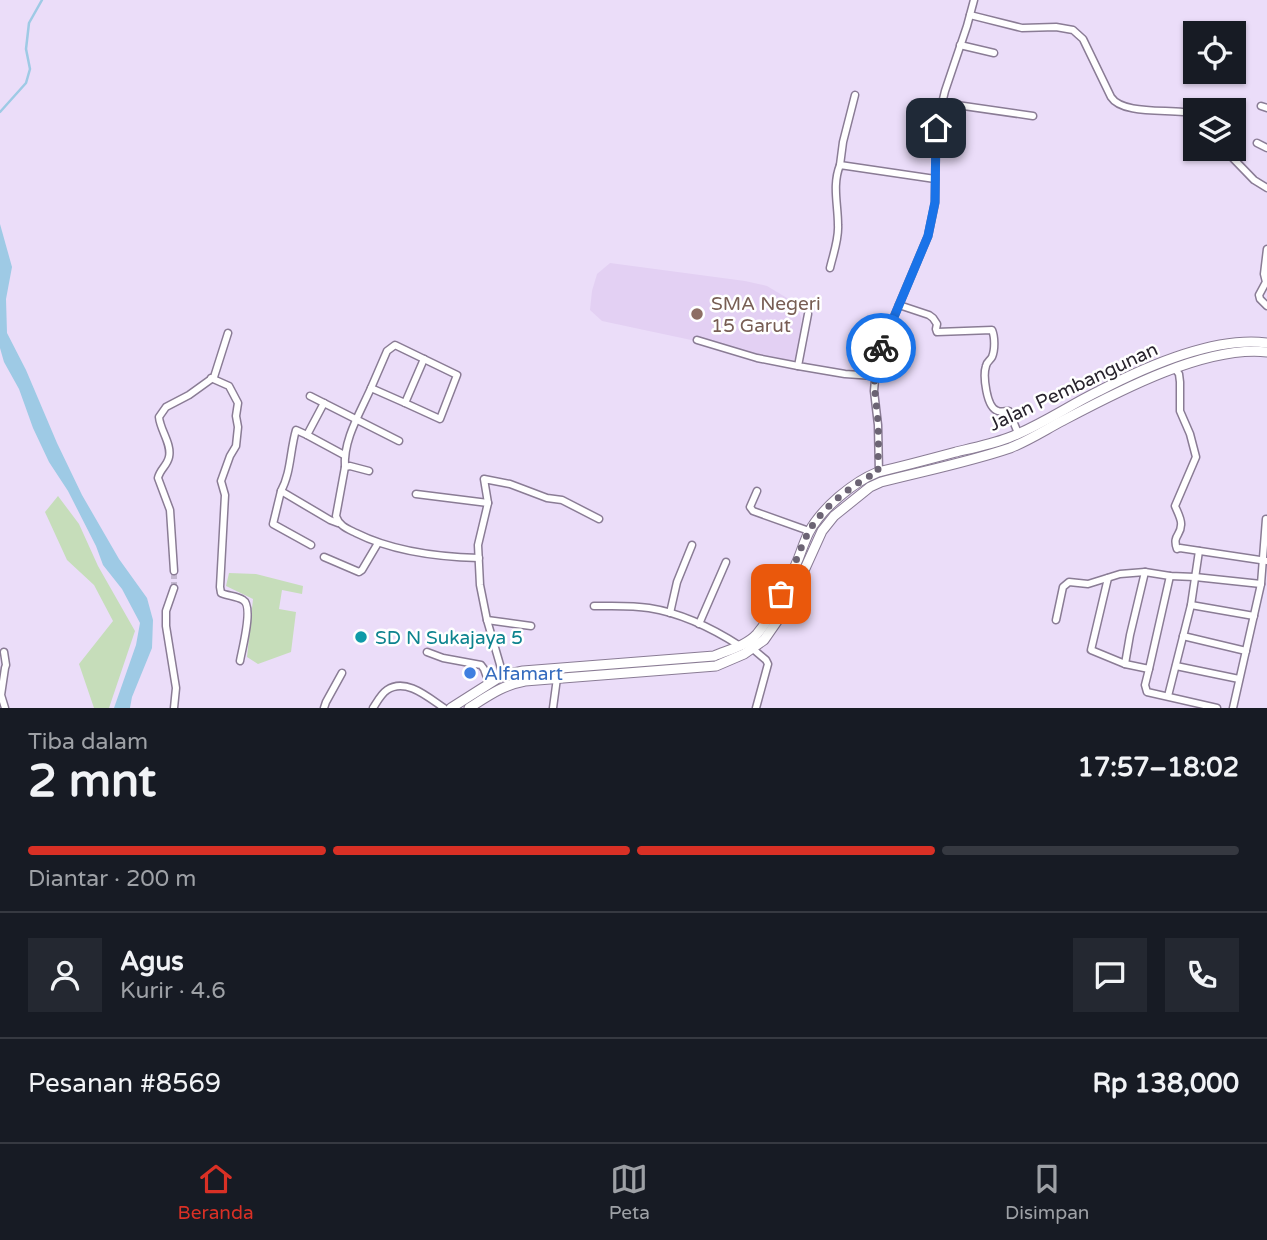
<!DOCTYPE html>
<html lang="id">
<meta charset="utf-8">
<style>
body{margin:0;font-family:"Varela Round",sans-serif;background:#242831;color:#f1f3f6;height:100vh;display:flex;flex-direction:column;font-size:26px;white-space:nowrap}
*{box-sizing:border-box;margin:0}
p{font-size:23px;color:#9ea1a6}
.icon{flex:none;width:38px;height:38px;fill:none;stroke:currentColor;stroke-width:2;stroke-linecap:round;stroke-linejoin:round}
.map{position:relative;height:708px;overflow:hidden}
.details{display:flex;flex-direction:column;background:#171b24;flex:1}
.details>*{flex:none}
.fabs{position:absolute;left:1183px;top:21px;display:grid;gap:14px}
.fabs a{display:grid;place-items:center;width:63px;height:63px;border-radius:0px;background:#171b24;box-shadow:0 2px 5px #0004;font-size:35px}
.pin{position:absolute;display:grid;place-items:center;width:60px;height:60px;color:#fff;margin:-30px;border-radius:14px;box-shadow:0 4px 10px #0006}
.courier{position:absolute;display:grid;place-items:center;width:70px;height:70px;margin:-35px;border:5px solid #1a73e8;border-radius:50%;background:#fff;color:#222;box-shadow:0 2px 9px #0007}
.headline em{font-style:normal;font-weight:700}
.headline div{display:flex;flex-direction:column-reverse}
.headline{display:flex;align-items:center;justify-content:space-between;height:119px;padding:0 28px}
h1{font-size:46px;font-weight:700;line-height:52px}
.bar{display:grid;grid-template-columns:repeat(4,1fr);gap:10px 7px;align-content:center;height:84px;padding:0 28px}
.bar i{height:9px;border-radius:5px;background:#363941}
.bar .on{background:#d93025}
.bar p{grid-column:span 4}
.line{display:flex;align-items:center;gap:18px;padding:0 28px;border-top:2px solid #363941}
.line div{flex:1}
.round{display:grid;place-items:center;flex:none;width:74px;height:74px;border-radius:0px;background:#242831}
.menu{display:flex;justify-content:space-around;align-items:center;height:98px;border-top:2px solid #363941;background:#171b24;font-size:19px;color:#9ea1a6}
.menu a{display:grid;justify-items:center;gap:4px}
.menu .on{color:#d93025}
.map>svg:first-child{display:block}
.built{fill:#e3d0f3}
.green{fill:#c6ddba}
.water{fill:#9ecae5}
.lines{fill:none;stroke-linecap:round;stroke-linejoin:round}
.stream{stroke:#9ecae5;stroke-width:2.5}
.street-tunnel{stroke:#c4b8d0;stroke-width:6;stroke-dasharray:6 3;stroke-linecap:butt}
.street-casing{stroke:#8a7c95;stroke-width:9}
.secondary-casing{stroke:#8a7c95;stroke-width:11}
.street{stroke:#fff;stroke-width:6}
.secondary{stroke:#fff;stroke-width:9}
.done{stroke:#6c6474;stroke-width:7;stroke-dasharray:0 12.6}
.route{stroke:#1a73e8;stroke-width:9}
.education-dot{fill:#8d6e63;stroke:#fff;stroke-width:2.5}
.culture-dot{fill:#0f9aa8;stroke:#fff;stroke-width:2.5}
.shop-dot{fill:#3f7fe0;stroke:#fff;stroke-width:2.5}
.labels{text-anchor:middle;stroke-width:5;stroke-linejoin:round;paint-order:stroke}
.education-label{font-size:19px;fill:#785e54;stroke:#fff;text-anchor:start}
.street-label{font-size:19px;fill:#28232d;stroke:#fff}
.culture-label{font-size:19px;fill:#0d838f;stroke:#fff;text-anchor:start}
.shop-label{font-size:19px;fill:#366cbe;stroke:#fff;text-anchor:start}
</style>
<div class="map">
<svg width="1267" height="708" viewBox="0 0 1267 708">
<rect width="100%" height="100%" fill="#ebddf9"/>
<polygon class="built" points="610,263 745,281 767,286 792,301 799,311 801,318 800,350 796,359 790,361 602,321 590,310 592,291 597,274"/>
<g class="green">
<polygon points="58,496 79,524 98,566 135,631 109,708 94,708 79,664 113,621 94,585 67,560 45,512"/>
<polygon points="229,573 256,574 303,586 302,594 282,590 279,609 296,612 291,652 258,664 247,657 253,599 226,586"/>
</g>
<polygon class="water" points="0,224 12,267 6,299 7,333 26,370 57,443 82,495 119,559 147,598 153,620 152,648 132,697 130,708 114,708 136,645 140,623 122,589 103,565 96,546 68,491 49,462 33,428 19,389 4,362 0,348"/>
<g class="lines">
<polyline class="stream" points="0,112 26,83 30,69 26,49 29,23 42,0"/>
<polyline class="street-tunnel" points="174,588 174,571"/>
<defs>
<g id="street">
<path d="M 970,15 L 1022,28 L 1056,27 L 1073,30 L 1083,39 L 1111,97 C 1123,116 1174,108 1195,114"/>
<polyline points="960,45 994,53"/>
<polyline points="943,103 1033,116"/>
<polyline points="1261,106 1267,108"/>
<polyline points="1257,143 1267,148"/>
<polyline points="1224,149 1254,180 1267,188"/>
<polyline points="840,165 843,142 855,95"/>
<polyline points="1267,249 1264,274 1266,282 1259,295 1260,299 1267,306"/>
<path d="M 830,268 C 833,255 839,239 838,225 C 838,204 832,185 840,165 L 935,179"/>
<path d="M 899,305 L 929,315 L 933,318 L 937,324 L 936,329 L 937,332 L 992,330 C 995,337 995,350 992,357 C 990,361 987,361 986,366 C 983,375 986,408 998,411 C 1001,412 1005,411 1009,411 L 1018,433"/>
<polyline points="808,314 798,366 845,374 874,376"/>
<polyline points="697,340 757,358 798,366"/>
<path d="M 1175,369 L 1179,374 L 1180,382 L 1180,411 L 1190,434 L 1196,457 L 1175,506 C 1177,511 1182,520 1181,525 C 1181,536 1172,535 1177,549 L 1180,548 L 1267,561"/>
<path d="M 211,378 L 229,386 L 238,403 L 236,416 L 238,427 L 236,446 L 230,456 L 221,481 L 225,495 L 220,587 L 221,593 C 228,596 237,596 243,600 C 254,606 242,649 240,661"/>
<polyline points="371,388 387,351 395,345 457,375 440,419 405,403"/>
<polyline points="310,396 399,441"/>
<polyline points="324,403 307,435 344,455"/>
<path d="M 307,435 L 296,430 C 290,450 291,473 281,491 L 330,520 L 338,523"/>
<path d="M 345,467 C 343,440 360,413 371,388 L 405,403 L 424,359"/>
<path d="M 369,471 L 350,466 L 345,467 L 336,516 C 339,526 348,529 356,533 C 394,552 438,557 479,558"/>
<polyline points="879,473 878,425 874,391 877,357 928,236 935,203 936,128 945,91 967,26 974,0"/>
<polyline points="281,491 273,524 311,545"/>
<polyline points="757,491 750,507 753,511 809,531"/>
<polyline points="416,494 488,503"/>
<polyline points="324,557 359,572 362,570 378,543"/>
<path d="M 174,571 L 170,510 L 158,478 C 160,469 167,466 169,457 C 172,444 160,430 159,417 L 166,407 L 189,395 L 214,377 L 228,333"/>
<polyline points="1108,578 1091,650 1125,664 1149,669 1170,576"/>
<polyline points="174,588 166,611 166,626 176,688 174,708"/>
<polyline points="1191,605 1254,616"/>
<path d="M 594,606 C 612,606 631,605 649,608 C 681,613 712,628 740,646"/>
<polyline points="670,613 677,582 692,545"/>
<polyline points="487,620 531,626"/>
<polyline points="1056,620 1063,587 1069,582 1088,584 1120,574 1145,572 1170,576 1195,577 1261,584"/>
<polyline points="699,624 726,562"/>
<polyline points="1183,636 1246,651"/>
<polyline points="753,649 766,660 768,664 756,708"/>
<polyline points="4,652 6,665 5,668 1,695 5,708"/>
<polyline points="427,652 443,658 481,665 484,669 489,683"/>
<polyline points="1125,664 1130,635 1145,572"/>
<polyline points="1176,666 1239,679"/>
<polyline points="1149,669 1145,685 1147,692 1217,708"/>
<polyline points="503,675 487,620 480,585 478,545 488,503 484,479 510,484 547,498 562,500 599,519"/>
<polyline points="1168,696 1191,605 1199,551"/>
<polyline points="324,708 326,702 342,673"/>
<path d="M 373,708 C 377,702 381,694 387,690 C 406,677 429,698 444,708"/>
<polyline points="553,708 557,678"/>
<polyline points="1233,708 1261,584 1266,519"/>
</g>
<g id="secondary">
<path d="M 451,708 L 503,675 L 523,671 L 714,656 C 728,650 746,646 757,634 C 774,614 789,581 799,557 C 802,549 805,540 809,532 C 822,508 853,482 878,472 C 904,466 930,459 956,452 C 973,448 992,444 1008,438 C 1040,426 1068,406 1099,391 C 1145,367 1215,336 1267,343"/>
<path d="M 469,708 C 488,696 503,685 525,681 L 716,666 L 744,654 L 764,640 L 782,614 L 798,584 L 822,531 L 834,516 L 870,487 L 881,482 C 924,471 969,462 1010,448 C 1028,441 1045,430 1062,421 C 1117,392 1205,345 1267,352"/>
</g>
</defs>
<use href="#street" class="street-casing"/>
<use href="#secondary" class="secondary-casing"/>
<use href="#street" class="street"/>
<use href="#secondary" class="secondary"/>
</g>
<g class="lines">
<path class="done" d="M 781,594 C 792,574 798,553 808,533 C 820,509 854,483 878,472 C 878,456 879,439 878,423 C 876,395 870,376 881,348"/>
<polyline class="route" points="881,348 928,236 935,202 936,128"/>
</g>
<circle class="education-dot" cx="697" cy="314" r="7"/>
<circle class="culture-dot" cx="361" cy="637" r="7"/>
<circle class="shop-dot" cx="470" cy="673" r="7"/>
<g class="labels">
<g class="education-label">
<text x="711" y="310">SMA Negeri<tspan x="711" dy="22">15 Garut</tspan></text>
</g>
<g class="street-label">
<text transform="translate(1073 386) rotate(-25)" y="7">Jalan Pembangunan</text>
</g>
<g class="culture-label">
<text x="375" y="644">SD N Sukajaya 5</text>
</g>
<g class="shop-label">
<text x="484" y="680">Alfamart</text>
</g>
</g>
</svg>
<div class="fabs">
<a><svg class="icon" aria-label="locate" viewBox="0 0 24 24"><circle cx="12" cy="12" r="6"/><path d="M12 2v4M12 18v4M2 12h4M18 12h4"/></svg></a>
<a><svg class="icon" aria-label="layers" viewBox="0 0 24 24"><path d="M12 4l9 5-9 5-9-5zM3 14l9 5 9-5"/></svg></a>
</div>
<div class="pin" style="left:781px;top:594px;background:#ea580c"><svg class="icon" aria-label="bag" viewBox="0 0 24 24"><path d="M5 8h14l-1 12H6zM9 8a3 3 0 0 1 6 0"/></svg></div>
<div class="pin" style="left:936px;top:128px;background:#1f2937"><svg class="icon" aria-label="home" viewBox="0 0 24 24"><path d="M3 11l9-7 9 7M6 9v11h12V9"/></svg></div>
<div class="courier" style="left:881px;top:348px"><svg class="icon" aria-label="bike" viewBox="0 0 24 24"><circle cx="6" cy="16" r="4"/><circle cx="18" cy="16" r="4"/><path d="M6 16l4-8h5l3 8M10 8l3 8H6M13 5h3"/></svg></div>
</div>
<section class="details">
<div class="headline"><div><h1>2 mnt</h1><p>Tiba dalam</p></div><em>17:57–18:02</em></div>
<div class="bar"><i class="on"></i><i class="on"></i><i class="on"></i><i></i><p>Diantar · 200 m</p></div>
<div class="line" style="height:126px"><a class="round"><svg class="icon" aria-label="person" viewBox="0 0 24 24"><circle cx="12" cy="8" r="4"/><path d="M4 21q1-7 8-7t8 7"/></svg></a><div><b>Agus</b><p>Kurir · 4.6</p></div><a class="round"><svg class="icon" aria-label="chat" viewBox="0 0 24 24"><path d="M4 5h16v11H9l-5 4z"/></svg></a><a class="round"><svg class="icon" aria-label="phone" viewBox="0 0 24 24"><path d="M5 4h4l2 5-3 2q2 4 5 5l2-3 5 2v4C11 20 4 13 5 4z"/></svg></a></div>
<div class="line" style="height:91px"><div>Pesanan #8569</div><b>Rp 138,000</b></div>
</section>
<nav class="menu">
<a class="on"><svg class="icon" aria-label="home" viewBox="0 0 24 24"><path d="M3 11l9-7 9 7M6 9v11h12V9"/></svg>Beranda</a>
<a><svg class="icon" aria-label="map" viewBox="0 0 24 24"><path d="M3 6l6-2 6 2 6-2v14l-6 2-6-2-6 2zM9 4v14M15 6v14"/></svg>Peta</a>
<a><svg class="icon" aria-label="saved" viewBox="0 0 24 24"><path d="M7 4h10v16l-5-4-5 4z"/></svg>Disimpan</a>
</nav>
